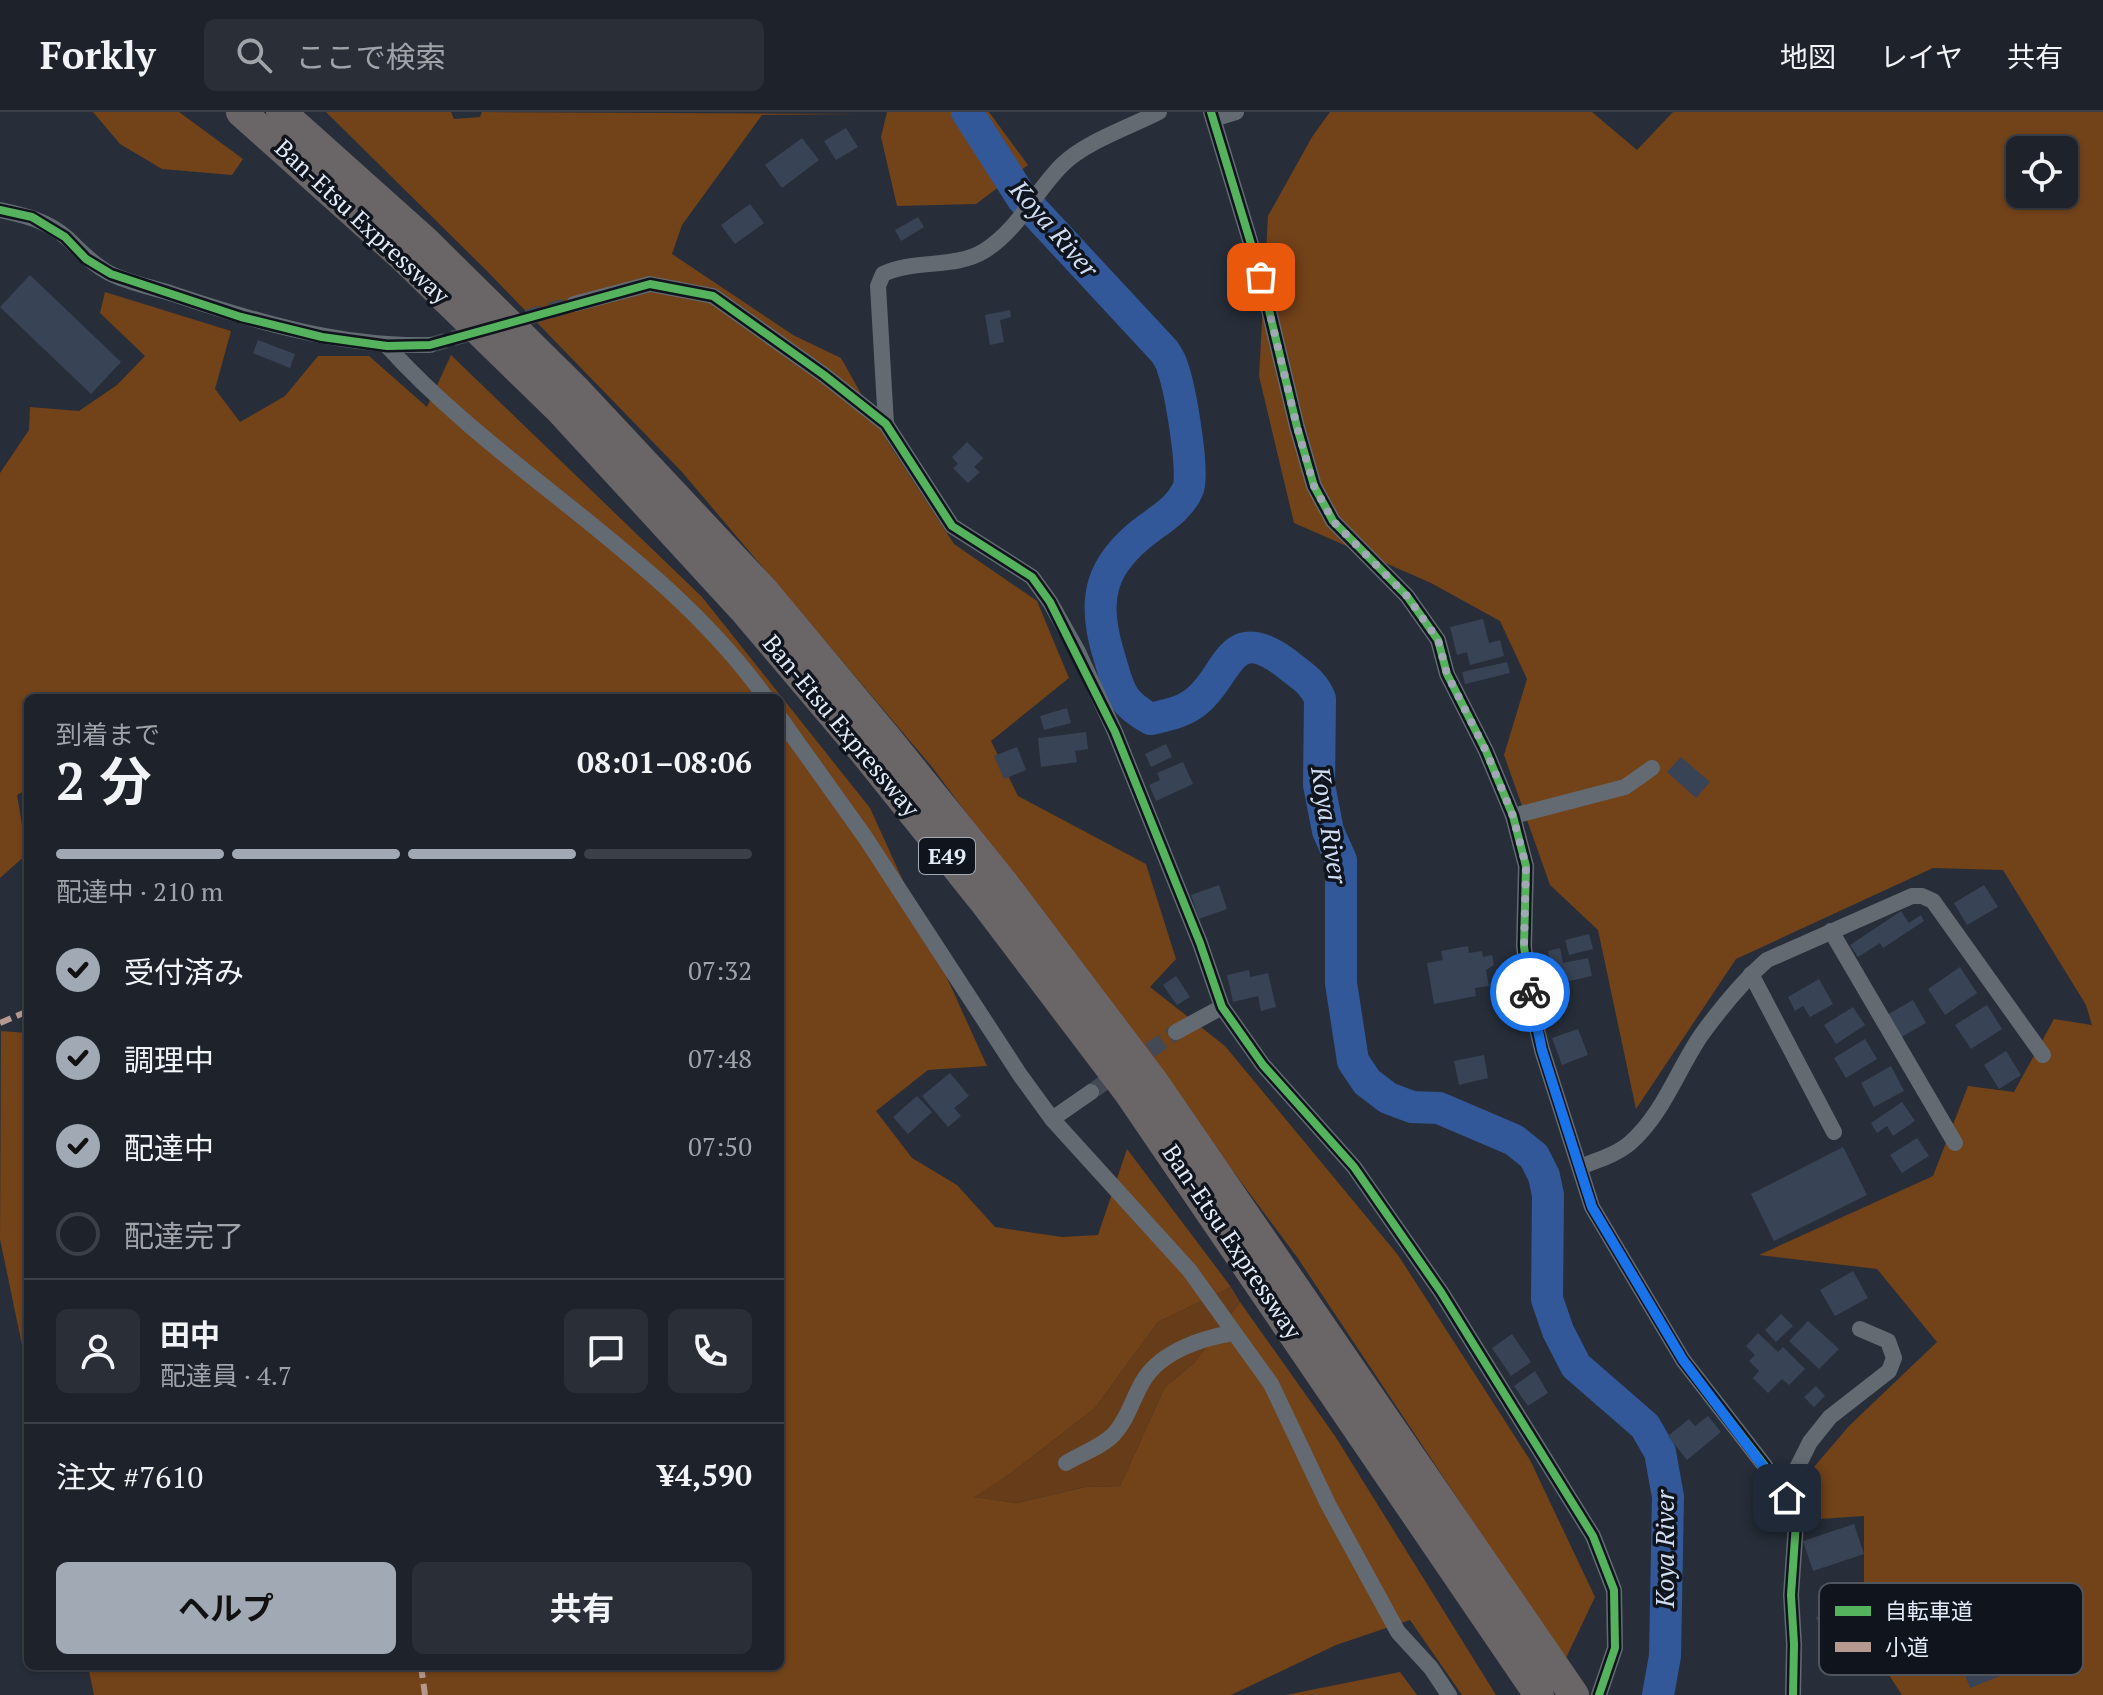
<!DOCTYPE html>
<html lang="ja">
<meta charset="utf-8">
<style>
body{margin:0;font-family:"PT Serif","Noto Sans JP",serif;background:#2a2f37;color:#f1f3f6;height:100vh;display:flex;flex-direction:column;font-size:30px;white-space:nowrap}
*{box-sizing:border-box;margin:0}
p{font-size:26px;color:#a0a4a9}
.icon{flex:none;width:44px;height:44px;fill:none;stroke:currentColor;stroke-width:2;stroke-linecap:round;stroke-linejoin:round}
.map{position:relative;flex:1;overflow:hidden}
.side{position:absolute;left:24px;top:582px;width:760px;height:976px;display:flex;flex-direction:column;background:#1d222b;border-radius:12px;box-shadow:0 2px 6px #0004,0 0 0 2px #3b3f47}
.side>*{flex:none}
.controls{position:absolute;left:2006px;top:24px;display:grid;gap:16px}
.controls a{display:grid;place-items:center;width:72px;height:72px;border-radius:12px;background:#1d222b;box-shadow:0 2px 6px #0004,0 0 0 2px #3b3f47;font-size:40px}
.pin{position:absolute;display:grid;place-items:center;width:68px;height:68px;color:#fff;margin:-34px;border-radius:16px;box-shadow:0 4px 12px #0006}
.courier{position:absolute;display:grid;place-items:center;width:80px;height:80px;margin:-40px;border:6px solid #1a73e8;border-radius:50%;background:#fff;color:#222;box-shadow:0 2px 10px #0007}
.summary em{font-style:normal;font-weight:700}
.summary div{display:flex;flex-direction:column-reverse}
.summary{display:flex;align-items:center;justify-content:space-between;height:136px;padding:0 32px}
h1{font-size:52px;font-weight:700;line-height:60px}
.bar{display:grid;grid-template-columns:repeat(4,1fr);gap:12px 8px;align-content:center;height:96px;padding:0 32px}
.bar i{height:10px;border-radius:6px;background:#3b3f47}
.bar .active{background:#a1a9b5}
.bar p{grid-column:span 4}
.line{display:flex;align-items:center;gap:20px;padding:0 32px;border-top:2px solid #3b3f47}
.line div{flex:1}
.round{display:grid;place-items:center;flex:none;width:84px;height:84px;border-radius:12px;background:#2a2f37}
ol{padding:0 32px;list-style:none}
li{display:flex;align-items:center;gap:24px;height:88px}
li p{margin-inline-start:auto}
li .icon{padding:8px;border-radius:50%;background:#a1a9b5;color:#111;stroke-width:4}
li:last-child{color:#a0a4a9}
li i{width:44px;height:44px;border:4px solid #3b3f47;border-radius:50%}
.primary-button{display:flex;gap:16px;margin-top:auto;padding:16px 32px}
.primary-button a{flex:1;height:92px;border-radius:12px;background:#a1a9b5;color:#111;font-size:32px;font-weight:700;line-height:92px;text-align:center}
.primary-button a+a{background:#2a2f37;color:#f1f3f6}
header{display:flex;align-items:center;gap:48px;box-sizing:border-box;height:112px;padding:0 40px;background:#1d222b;border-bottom:2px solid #3b3f47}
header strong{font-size:38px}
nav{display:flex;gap:44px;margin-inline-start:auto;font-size:28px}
.search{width:560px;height:72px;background:#2a2f37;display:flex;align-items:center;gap:20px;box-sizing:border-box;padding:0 28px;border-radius:12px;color:#a0a4a9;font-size:30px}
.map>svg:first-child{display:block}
.green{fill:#663c19}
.forest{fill:#724219;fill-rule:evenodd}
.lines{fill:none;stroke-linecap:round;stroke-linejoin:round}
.river{stroke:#325899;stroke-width:32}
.building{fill:#384355}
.minor-tunnel{stroke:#434a56;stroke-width:16;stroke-dasharray:16 8;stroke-linecap:butt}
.minor{stroke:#636a72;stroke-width:16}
.motorway{stroke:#6a6566;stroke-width:30}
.quiet{stroke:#b69a8f;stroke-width:6;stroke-dasharray:12 6;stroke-linecap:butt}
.cycleway-casing{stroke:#0f141d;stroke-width:13}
.cycleway{stroke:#56b35d;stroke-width:8}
.done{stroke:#a1a9b5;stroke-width:8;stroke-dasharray:0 14.4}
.route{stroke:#1a73e8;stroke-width:10}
.labels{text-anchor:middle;stroke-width:7;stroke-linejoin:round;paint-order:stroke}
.shield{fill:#0f141d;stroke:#a3aab6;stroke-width:2}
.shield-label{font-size:22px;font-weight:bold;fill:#e3ebf8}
.street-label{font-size:24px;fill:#e3ebf8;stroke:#0f141d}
.water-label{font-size:26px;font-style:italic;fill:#d0dcf0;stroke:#0f141d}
.key{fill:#0f141d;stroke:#4f545f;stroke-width:2}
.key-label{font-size:22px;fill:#e3ebf8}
</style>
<header>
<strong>Forkly</strong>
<div class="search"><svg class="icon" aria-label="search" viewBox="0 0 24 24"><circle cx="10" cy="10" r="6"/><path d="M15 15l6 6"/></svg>ここで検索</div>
<nav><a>地図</a><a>レイヤ</a><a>共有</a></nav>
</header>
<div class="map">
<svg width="2103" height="1583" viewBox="0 0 2103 1583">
<rect width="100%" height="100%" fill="#272e39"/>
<polygon class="green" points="1231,1175 1240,1190 1194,1251 1165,1275 1120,1374 1085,1375 1017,1391 973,1385 1011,1361 1095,1296 1158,1210"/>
<g class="forest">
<polygon points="93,0 179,0 243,47 232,63 162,57 120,32"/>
<polygon points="326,0 451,0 454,7 480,5 482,0 860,2 762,3 682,113 672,142 793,223 841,246 889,332 954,432 1037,489 1069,566 991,629 1018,684 1146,752 1176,847 1150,875 1225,934 1398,1143 1530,1348 1595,1485 1565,1548 1297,1145 932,655 682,360 486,158"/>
<polygon points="887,0 989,0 1028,53 976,92 897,94 881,25"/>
<path d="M 1330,0 L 1592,0 L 1637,38 L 1673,0 L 2103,0 L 2103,1583 L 1902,1583 L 1864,1525 L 1864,1404 L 1819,1407 L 1804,1385 L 1814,1355 L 1849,1314 L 1937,1230 L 1877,1157 L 1759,1143 L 1933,1064 L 1968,974 L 2014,980 L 2054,907 L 2092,913 L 2086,893 L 2003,758 L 1933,756 L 1736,847 L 1636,997 L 1598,818 L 1550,773 L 1504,643 L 1527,567 L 1500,509 L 1431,471 L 1294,411 L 1259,264 L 1268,104 L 1312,25 ZM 2020,38 L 2064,38 L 2064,82 L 2020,82 Z"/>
<polygon points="105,180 231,219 215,277 240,310 285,284 318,244 369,244 427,295 451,243 702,485 870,696 987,954 928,958 876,999 912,1046 957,1073 995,1115 1062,1125 1098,1123 1127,1037 1231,1175 1158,1210 1095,1296 1011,1361 974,1385 1017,1391 1085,1375 1120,1374 1165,1275 1194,1251 1240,1190 1335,1324 1496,1583 1462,1583 1410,1508 1336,1533 1231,1583 94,1583 88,1554 780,1554 780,586 28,586 28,677 17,683 27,742 0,766 0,361 29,318 30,295 79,299 117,273 145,244 100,201"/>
<polygon points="1,919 28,921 28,1262 0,1127"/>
<polygon points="1400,1560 1417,1583 1286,1583"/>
</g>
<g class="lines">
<path class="river" d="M 967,0 L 1022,86 L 1165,240 C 1168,245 1172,251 1173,257 C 1180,276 1195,362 1188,377 C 1180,395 1164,405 1149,416 C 1100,452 1091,487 1109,544 C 1119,577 1119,590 1151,607 C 1167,603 1184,600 1197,589 C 1230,562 1229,508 1287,552 C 1300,563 1314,570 1320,587 L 1319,673 L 1328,719 L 1341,748 L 1341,871 L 1353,949 L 1367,970 L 1388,986 L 1412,995 L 1439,996 L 1514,1028 L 1534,1044 L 1544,1064 L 1548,1083 L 1547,1187 L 1558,1219 L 1576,1254 L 1645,1314 L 1660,1340 L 1668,1385 L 1665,1544 L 1658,1583"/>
</g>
<g class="building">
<polygon points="846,16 858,35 836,48 824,29"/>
<polygon points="802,26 819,48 782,76 765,53"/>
<polygon points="750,92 764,111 735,132 721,113"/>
<polygon points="918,105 924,115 901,129 895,118"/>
<polygon points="30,163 121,250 91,282 0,195"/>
<polygon points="1010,198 1011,205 1000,208 1004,230 990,233 985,203"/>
<polygon points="258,228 295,242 290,256 253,241"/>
<polygon points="967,330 983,346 974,355 980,360 968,371 953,356 958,352 952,345"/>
<polygon points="1483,507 1489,531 1500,528 1504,544 1470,553 1467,540 1457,543 1450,515"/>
<polygon points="1507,550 1510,561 1465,572 1462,560"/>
<polygon points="1067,596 1071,611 1044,618 1040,604"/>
<polygon points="1086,620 1088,637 1075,639 1077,650 1041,655 1038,626"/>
<polygon points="1166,632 1172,645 1151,655 1145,642"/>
<polygon points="1017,635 1026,658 1004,667 994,644"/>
<polygon points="1681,645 1710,670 1696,686 1667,660"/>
<polygon points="1183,650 1193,672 1156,689 1149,673 1160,668 1157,661"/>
<polygon points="1219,773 1227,797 1199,807 1191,783"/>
<polygon points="1984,773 1998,795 1967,813 1954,791"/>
<polygon points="1901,799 1909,811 1921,803 1924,809 1883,836 1880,831 1858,845 1850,833"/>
<polygon points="1589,822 1593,837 1569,843 1565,828"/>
<polygon points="1468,834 1469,841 1482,839 1483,845 1492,843 1494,853 1486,858 1489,874 1475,876 1476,884 1434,892 1427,851 1443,848 1441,839"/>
<polygon points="1560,836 1563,851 1588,846 1592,864 1543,875 1539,855 1551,852 1548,839"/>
<polygon points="1960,855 1977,881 1945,903 1928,877"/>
<polygon points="1249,858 1250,865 1268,861 1276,895 1261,899 1258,884 1233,890 1227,863"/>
<polygon points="1176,864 1190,885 1177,893 1163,873"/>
<polygon points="1819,867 1833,892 1810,905 1803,894 1795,899 1788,885"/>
<polygon points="1913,888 1926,911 1898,927 1885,904"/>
<polygon points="1987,893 2002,917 1971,937 1955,913"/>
<polygon points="1853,895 1865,913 1836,932 1824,913"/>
<polygon points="1578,917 1588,943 1562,953 1552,926"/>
<polygon points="1865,927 1877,947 1846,966 1834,946"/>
<polygon points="2006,939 2021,963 1999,977 1984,953"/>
<polygon points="1484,943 1488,966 1459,973 1454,949"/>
<polygon points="1891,954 1904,979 1874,995 1861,971"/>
<polygon points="950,961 969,984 954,996 961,1004 948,1015 922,984"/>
<polygon points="917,984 932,1000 908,1022 893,1005"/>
<polygon points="1902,990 1915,1009 1893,1024 1887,1014 1877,1021 1871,1011"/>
<polygon points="1917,1026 1929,1044 1902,1061 1890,1043"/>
<polygon points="1843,1035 1867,1083 1774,1129 1751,1082"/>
<polygon points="1853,1159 1868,1186 1835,1204 1820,1178"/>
<polygon points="1781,1202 1793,1214 1776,1230 1765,1218"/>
<polygon points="1808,1209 1839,1237 1819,1257 1789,1229"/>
<polygon points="1758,1221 1778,1240 1783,1235 1805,1257 1789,1273 1782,1267 1768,1281 1753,1266 1759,1259 1749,1249 1755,1243 1746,1234"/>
<polygon points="1512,1222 1531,1250 1511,1264 1492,1236"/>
<polygon points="1535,1259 1548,1281 1528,1294 1514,1274"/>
<polygon points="1816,1274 1825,1284 1814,1295 1804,1285"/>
<polygon points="1708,1304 1721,1320 1687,1348 1668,1324 1689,1307 1695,1314"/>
<polygon points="1854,1412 1864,1442 1813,1459 1803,1429"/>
<polygon points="1834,1499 1840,1515 1822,1521 1816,1505"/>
<polygon points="2001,1538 2010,1560 1970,1576 1961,1553"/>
</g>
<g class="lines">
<g class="minor-tunnel">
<polyline points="504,212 574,192"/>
<polyline points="430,233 482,218"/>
<polyline points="1091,980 1176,920"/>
</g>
<g class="minor">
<polyline points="1211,0 1261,165 1297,315 1314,374 1333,409 1407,484 1438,528 1447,562 1486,639 1513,704 1526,754 1524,834 1531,892 1542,938 1592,1095 1683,1248 1765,1354 1787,1386 1796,1411 1791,1483 1794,1532 1793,1583"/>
<polyline points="1213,7 1236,0"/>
<path d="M 0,98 C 24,103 48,109 67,126 C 81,139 92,152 109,161 C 128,171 152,175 173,182 C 257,210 340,235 430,233"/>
<polyline points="574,192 650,172 713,184 824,263 886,312 952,414 1032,465 1050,490 1078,540 1115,620 1200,831 1222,895 1263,953 1354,1055 1441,1180 1593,1424 1614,1478 1615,1536 1599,1583"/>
<path d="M 387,234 C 503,362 665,444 766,586"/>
<path d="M 886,312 L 878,174 L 883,162 C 914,147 955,157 984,139 C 1019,117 1034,81 1062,53 C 1085,30 1130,15 1159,0"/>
<polyline points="780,606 865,725 1020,963 1052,1007"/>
<polyline points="1513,704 1625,675 1652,656"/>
<polyline points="1831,819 1955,1031"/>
<polyline points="1751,862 1834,1020"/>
<polyline points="1176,920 1222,895"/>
<polyline points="1091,980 1052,1007 1190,1159 1271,1272 1328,1392 1398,1520 1431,1556 1449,1583"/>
<path d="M 1580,1055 C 1597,1048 1616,1043 1630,1031 C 1664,1001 1677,958 1702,922 C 1721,896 1743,869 1767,848 L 1912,784 L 1922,784 L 1933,789 L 2043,943"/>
<path d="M 1066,1351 C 1081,1342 1103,1334 1114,1322 C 1129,1306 1133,1284 1145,1266 C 1163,1239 1202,1226 1233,1221"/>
<polyline points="1784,1382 1810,1330 1830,1305 1889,1259 1894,1246 1888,1229 1860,1217"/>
</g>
<g class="motorway">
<polyline points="241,0 403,145 561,299 744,498 865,641 982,787 1129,981 1539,1583"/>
<polyline points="281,0 425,129 577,279 765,480 886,625 1005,773 1153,969 1574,1583"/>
</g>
<g class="quiet">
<polyline points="0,911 28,899"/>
<polyline points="421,1554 425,1583"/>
</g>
<defs>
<g id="cycleway">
<polyline points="1211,0 1261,165 1297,315 1314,374 1333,409 1407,484 1438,528 1447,562 1486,639 1513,704 1526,754 1524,834 1531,892 1542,938 1592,1095 1683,1248 1765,1354 1787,1386 1796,1411 1791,1483 1794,1532 1793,1583"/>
<polyline points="0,98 32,105 65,125 86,147 111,162 241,205 322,225 387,234 430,233 650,172 713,184 824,263 886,312 952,414 1032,465 1050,490 1115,620 1200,831 1222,895 1263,953 1354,1055 1441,1180 1593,1424 1614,1478 1615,1536 1599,1583"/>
</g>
</defs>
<use href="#cycleway" class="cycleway-casing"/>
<use href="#cycleway" class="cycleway"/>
</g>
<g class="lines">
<polyline class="done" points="1261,165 1297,315 1314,374 1333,409 1407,484 1438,528 1447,562 1486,639 1513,704 1526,754 1524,834 1530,880"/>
<polyline class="route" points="1530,880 1542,938 1592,1095 1683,1248 1787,1386"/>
</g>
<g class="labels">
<rect class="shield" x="919" y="726" width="56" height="36" rx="6"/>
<g class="shield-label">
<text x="947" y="752">E49</text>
</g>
<g class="street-label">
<text transform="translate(362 110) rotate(43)" y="8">Ban-Etsu Expressway</text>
<text transform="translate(841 614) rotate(50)" y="8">Ban-Etsu Expressway</text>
<text transform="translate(1232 1130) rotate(56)" y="8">Ban-Etsu Expressway</text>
</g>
<g class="water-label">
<text transform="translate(1054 117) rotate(49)" y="9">Koya River</text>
<text transform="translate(1329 713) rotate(81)" y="9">Koya River</text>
<text transform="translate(1665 1437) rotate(-90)" y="9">Koya River</text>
</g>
</g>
<rect x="1819" y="1471" width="264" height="92" rx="12" class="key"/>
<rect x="1835" y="1494" width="36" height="10" fill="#56b35d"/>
<rect x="1835" y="1530" width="36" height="10" fill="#b69a8f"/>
<g class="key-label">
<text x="1885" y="1507">自転車道</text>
<text x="1885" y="1543">小道</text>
</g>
</svg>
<div class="controls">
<a><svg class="icon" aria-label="locate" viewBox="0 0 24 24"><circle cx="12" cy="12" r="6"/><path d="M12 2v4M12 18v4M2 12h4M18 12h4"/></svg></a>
</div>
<div class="pin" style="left:1261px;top:165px;background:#ea580c"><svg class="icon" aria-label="bag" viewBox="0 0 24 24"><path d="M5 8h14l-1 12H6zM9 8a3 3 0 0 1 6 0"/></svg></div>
<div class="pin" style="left:1787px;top:1386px;background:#1f2937"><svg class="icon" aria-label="home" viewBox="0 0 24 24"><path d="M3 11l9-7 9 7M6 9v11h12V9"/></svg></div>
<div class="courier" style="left:1530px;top:880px"><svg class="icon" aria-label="bike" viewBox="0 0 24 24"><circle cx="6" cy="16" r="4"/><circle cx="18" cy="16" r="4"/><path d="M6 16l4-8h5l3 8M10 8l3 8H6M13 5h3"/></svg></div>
<section class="side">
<div class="summary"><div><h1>2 分</h1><p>到着まで</p></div><em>08:01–08:06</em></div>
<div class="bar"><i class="active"></i><i class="active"></i><i class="active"></i><i></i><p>配達中 · 210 m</p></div>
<ol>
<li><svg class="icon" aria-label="check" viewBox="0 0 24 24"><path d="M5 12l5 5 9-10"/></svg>受付済み<p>07:32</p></li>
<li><svg class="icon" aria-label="check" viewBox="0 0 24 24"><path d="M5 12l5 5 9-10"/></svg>調理中<p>07:48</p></li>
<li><svg class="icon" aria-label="check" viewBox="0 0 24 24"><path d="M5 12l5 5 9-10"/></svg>配達中<p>07:50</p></li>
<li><i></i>配達完了</li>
</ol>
<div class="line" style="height:144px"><a class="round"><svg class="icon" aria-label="person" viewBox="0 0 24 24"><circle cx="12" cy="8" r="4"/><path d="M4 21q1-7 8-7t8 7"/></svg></a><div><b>田中</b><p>配達員 · 4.7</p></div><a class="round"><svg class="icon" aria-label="chat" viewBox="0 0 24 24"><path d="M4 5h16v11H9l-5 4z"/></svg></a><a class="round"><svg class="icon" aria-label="phone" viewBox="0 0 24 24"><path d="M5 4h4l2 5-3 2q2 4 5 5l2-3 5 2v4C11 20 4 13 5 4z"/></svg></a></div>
<div class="line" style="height:104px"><div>注文 #7610</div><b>¥4,590</b></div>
<div class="primary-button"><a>ヘルプ</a><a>共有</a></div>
</section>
</div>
